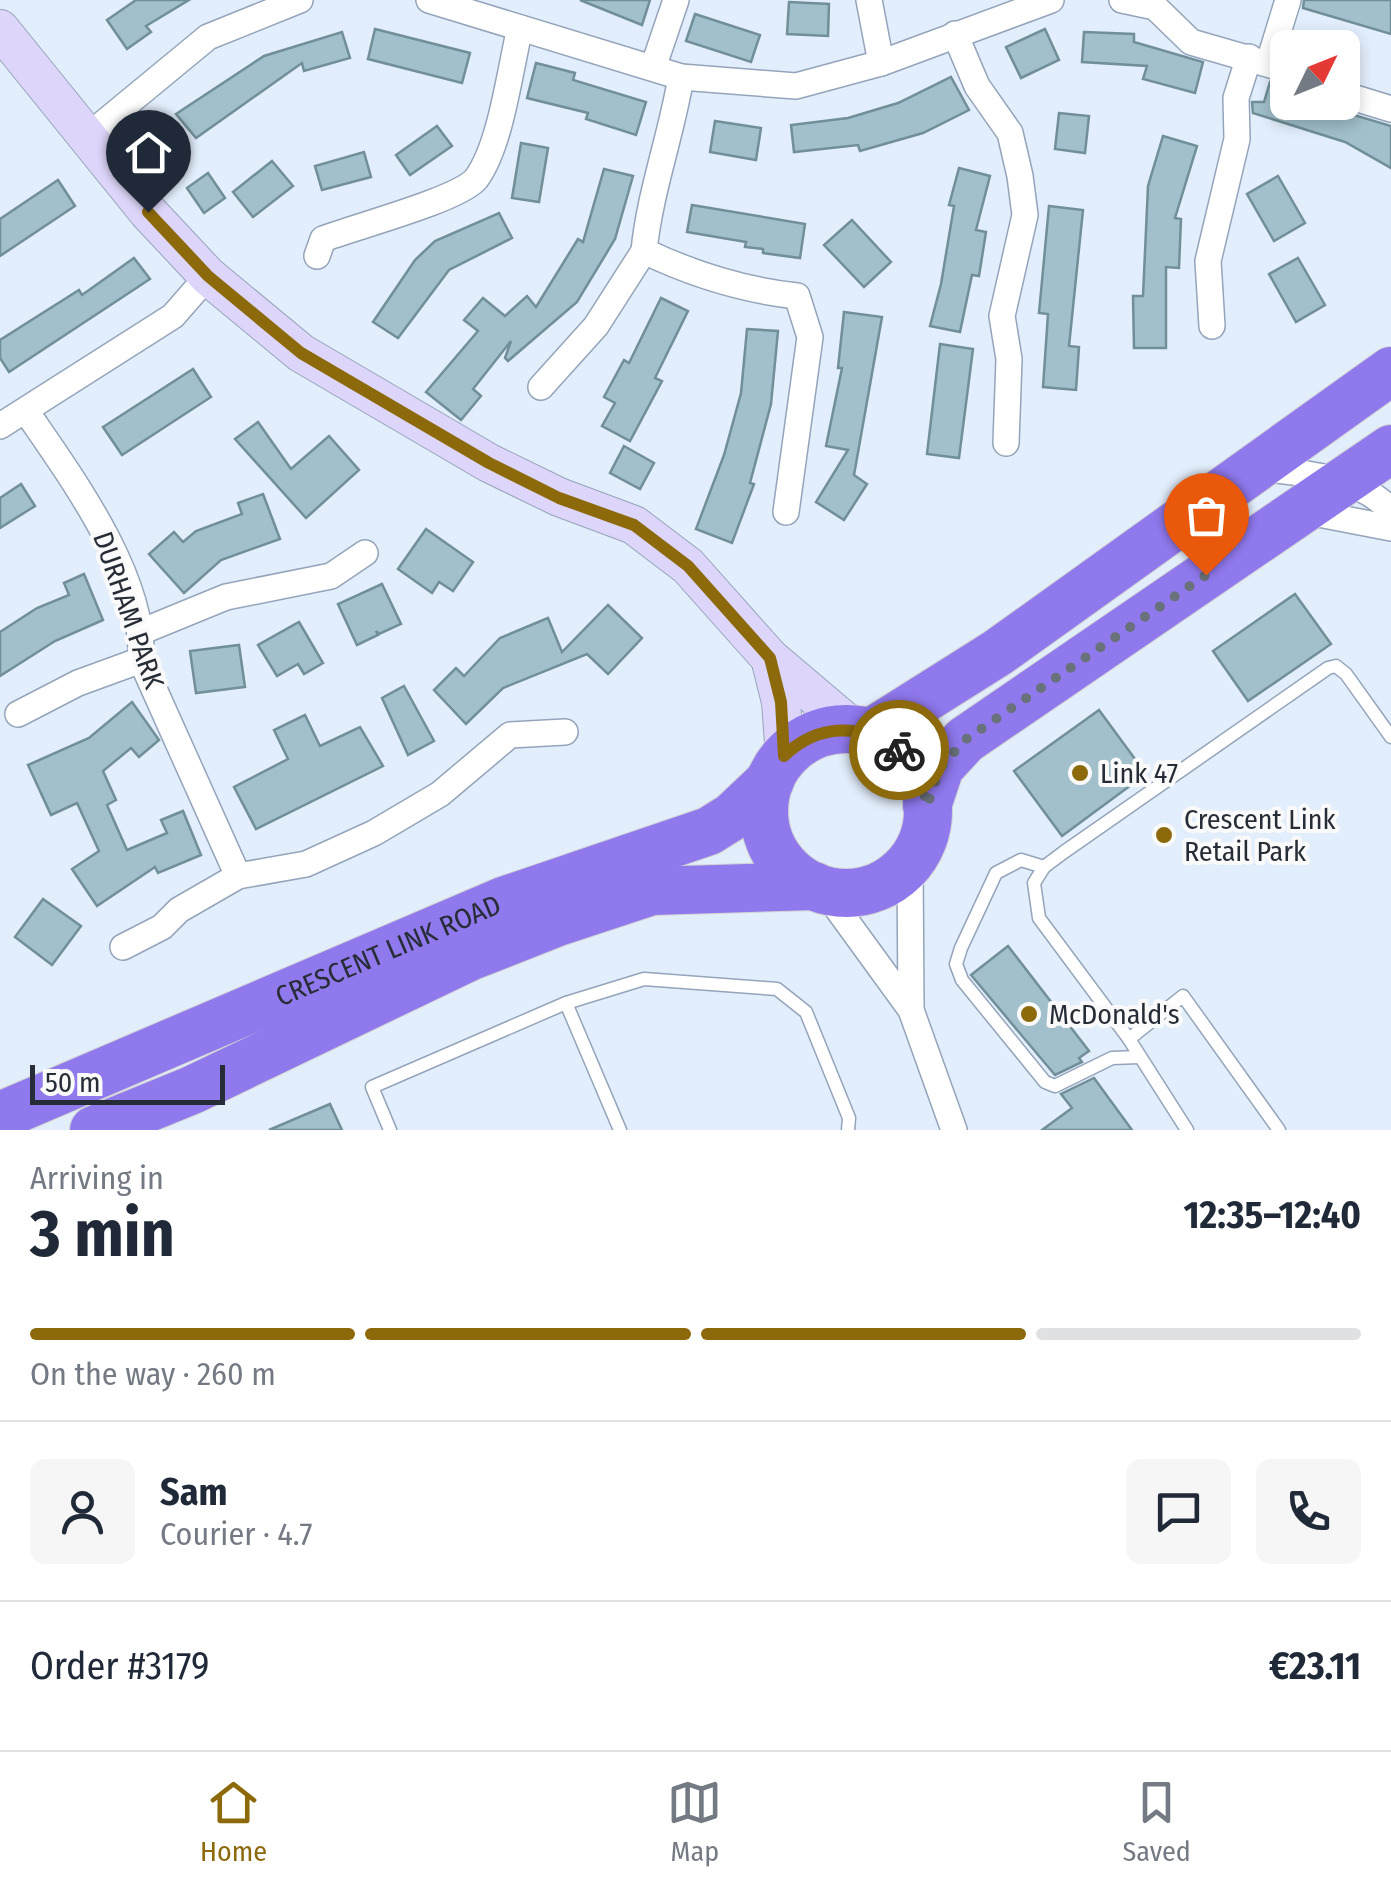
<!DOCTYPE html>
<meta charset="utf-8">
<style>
body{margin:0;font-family:"Fira Sans Condensed",sans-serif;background:#f6f6f7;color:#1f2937;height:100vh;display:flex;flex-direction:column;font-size:38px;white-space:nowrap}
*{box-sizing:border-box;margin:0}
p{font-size:32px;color:#747a83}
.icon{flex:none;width:55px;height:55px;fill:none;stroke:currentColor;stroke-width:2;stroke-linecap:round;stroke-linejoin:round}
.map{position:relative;height:1130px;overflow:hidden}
.details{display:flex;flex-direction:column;background:#fff;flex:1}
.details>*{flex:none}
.needle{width:65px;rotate:47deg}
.controls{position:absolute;left:1270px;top:30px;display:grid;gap:20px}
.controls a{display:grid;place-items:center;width:90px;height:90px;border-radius:15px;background:#fff;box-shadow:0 5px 15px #0003;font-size:50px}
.scale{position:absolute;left:30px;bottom:25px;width:195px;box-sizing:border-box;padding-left:10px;border:5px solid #272d36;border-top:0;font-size:28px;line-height:35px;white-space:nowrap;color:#272d36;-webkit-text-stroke:8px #fafafa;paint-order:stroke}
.pin{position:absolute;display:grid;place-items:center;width:85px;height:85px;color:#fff;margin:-102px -42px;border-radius:50% 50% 50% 0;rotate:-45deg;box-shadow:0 0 10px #0007}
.pin .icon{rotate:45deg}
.courier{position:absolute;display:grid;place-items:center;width:100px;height:100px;margin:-50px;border:8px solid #8c6a0b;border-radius:50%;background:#fff;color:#222;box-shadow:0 2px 12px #0007}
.head em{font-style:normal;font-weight:700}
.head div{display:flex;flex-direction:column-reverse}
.head{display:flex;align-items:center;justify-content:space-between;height:170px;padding:0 30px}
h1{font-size:65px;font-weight:700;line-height:75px}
.bar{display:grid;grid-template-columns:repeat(4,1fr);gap:15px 10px;align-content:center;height:120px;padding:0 30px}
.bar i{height:12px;border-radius:8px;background:#e0e1e3}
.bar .active{background:#8c6a0b}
.bar p{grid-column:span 4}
.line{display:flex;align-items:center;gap:25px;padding:0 30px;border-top:2px solid #e0e1e3}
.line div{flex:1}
.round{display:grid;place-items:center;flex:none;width:105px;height:105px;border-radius:15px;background:#f6f6f7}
.tab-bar{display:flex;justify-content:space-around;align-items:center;height:140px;border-top:2px solid #e0e1e3;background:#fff;font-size:28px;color:#747a83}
.tab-bar a{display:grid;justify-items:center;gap:5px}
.tab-bar .active{color:#8c6a0b}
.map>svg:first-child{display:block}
.building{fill:#a1c0cb;stroke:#718f99;stroke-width:2.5}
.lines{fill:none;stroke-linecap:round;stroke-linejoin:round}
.lane-casing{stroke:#94a4ba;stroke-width:15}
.street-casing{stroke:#94a4ba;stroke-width:28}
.secondary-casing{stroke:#94a4ba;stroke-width:40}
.highway-casing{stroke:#cfd1d3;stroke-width:50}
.lane{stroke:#fff;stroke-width:12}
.street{stroke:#fff;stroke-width:25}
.secondary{stroke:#ded6fa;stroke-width:38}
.highway{stroke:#9078ed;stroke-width:48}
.done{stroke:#69717b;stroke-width:10;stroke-dasharray:0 18}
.route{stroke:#8c6a0b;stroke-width:12}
.poi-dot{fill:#8c6a0b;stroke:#fafafa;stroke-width:4}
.labels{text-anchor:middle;stroke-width:8;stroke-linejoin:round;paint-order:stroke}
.street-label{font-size:28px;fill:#272d36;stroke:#fafafa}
.poi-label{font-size:28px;fill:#272d36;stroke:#fafafa;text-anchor:start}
</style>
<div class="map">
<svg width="1391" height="1130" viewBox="0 0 1391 1130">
<rect width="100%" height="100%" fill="#e3eefc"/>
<g class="building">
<polygon points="136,0 189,0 146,26 151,32 127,49 107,20"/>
<polygon points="580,0 650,0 642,25"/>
<polygon points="1304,0 1391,0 1391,34 1303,8"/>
<polygon points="789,2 829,4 828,36 787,34"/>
<polygon points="695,14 760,35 751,62 686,41"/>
<polygon points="375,29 470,53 462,83 368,59"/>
<polygon points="1045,29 1059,60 1021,78 1006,47"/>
<polygon points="342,32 350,58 304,71 302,63 196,138 176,114 264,56"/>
<polygon points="1084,32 1134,34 1134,42 1203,62 1195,93 1143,79 1147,66 1082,62"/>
<polygon points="536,63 575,73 573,80 646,102 636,135 586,119 588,113 527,98"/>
<polygon points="951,77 969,110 923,133 860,151 858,145 794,152 791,125 848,118 898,103"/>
<polygon points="1270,82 1288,86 1288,102 1329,102 1337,110 1391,126 1391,168 1345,142 1253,113 1252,102 1264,102"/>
<polygon points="1059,113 1089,116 1085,153 1055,149"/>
<polygon points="715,121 761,128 756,160 710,152"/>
<polygon points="437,126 452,146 410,175 396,155"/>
<polygon points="1163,136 1197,146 1175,218 1181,219 1179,268 1166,267 1166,348 1134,348 1133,296 1143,296 1148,186"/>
<polygon points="521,143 548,148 539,202 512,198"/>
<polygon points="364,152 371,177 322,190 315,166"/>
<polygon points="272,161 293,186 253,217 233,192"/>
<polygon points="959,168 990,176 976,230 986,232 979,276 972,275 960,332 930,326 941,284 954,206 949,205"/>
<polygon points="604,169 633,176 615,239 577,302 508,361 505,358 511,341 473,389 481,396 461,420 426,392 478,331 464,320 483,298 505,316 527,296 536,307 578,239 583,242"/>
<polygon points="208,173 225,198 204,213 187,188"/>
<polygon points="1278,176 1305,223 1274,241 1247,194"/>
<polygon points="58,180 75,206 0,256 0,219"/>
<polygon points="692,205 805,224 800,258 763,253 763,249 745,247 746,242 687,232"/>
<polygon points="1049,206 1083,210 1069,346 1079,347 1076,390 1043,387 1048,314 1039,313"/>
<polygon points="499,213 512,238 449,270 398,338 373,322 415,260 435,241"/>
<polygon points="852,220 891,262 864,287 824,245"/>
<polygon points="134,258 150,279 9,372 0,358 0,340 79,290 82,295"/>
<polygon points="1298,258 1325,305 1296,322 1269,274"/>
<polygon points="661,298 688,311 655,378 662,381 630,441 602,426 615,403 604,397 624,360 629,363"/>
<polygon points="844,312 882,317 854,475 867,484 844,520 816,502 848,450 826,446 842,368 838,368"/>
<polygon points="747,329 778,331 771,404 750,483 754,484 732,543 696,529 724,455 741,393"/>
<polygon points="940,344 973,349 959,458 927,454"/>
<polygon points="193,369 211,397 122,455 103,427"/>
<polygon points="258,422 291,469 329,436 359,470 306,518 235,439"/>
<polygon points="624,446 654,463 640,489 610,473"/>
<polygon points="21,484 35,506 0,528 0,498"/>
<polygon points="263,494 280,539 221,560 184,593 149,554 174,532 183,542 196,531 242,514 238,503"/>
<polygon points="426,529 473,562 453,591 439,582 432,593 398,569"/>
<polygon points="84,574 103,620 55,641 0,676 0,632 37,608 69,595 64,583"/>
<polygon points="382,584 401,624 379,634 376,631 378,635 357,645 338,604"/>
<polygon points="1295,594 1331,644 1248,701 1213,651"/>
<polygon points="608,605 642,638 608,674 587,654 503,688 466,724 434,690 456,668 464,676 500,638 548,618 562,652"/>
<polygon points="299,622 323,663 304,674 298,664 277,676 258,645"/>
<polygon points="239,645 245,687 196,693 190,651"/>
<polygon points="404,686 434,741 408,755 382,698"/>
<polygon points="132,702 159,740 139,757 131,748 103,771 116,800 107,805 127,850 167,833 161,820 183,811 201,855 158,873 155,867 97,906 72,869 99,851 77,803 51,815 28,765 89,738"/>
<polygon points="1099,710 1146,774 1062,836 1014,771"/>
<polygon points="305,715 320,746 360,727 383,766 256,829 234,787 288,759 274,730"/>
<polygon points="43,899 81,926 52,965 15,937"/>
<polygon points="1008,946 1089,1051 1079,1058 1082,1062 1055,1075 971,975"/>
<polygon points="1094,1078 1132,1130 1042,1130 1072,1108 1061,1094"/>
<polygon points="330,1104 342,1130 269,1130"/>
</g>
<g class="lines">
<defs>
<g id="lane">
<polyline points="1044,867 1021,860 996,873 961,948 956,964 962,980 1045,1082 1055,1086 1112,1058 1139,1057"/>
<polyline points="566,1003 644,979 777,989 806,1012 849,1118 848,1130"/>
<polyline points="1129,1039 1183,996 1279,1130"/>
<polyline points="390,1130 372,1087 566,1003 620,1130"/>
<polyline points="1187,1130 1129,1039 1039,918 1034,883 1044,867 1064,852 1328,668 1336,666 1346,674 1391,737"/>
</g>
<g id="street">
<polyline points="429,0 681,77 796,86 881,63 1051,0"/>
<polyline points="869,0 881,63"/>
<polyline points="1122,0 1155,7 1191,42 1288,70"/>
<polyline points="955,34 977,86 1010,133 1020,176 1025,215 1002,316 1009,359 1006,443"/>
<polyline points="1269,62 1288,0"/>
<polyline points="654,65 676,0"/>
<path d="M 681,77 C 671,137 650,191 644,251 C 694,275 742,290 797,296 L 810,337 L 786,512"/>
<polyline points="1342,94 1391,109"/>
<polyline points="88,136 208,37 300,0"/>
<path d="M 317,256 L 323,239 C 354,227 458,200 476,179 C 501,146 510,69 520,28"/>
<polyline points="1212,326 1208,261 1237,139 1236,98 1249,57"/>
<polyline points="541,387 596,326 644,251"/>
<path d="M 26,411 C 71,477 145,576 141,660 L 238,876"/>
<polyline points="0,426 173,316 208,276"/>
<path d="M 1260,468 C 1305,474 1359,475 1391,511"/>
<polyline points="1303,511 1391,528"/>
<polyline points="143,631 226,597 331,576 365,553"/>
<polyline points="18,714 78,683 141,660"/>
<polyline points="910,861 911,1010"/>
<polyline points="823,889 911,1010 954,1130"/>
<polyline points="123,947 162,927 179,910 238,876 306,864 374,833 440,794 510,735 565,732"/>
</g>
<g id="secondary">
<polyline points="0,29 148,212 208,276 301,353 489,463 559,497 634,525 688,566 770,658 855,730"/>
<polyline points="770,658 781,702 785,756"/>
</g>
<g id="highway">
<circle cx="846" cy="811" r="82"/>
<polyline points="870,733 997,653 1391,371"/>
<polyline points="927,806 940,767 965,740 1391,449"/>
<path id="s1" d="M 0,1116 L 503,901 L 709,831 L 733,816 L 770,781"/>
<polyline points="94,1130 192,1090 469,957 558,922 652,891 814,886"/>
</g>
</defs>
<use href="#lane" class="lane-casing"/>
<use href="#street" class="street-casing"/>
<use href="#secondary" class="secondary-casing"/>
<use href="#highway" class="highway-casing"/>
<use href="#lane" class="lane"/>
<use href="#street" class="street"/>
<use href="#secondary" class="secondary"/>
<use href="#highway" class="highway"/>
</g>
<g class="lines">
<polyline class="done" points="899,750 920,776 927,806 940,768 965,740 1206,575"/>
<path class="route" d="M 148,212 L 208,276 L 301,353 L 489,463 L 559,498 L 634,525 L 688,566 L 770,658 L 781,702 L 784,756 C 818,723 862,723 899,750"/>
</g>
<g class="poi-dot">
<circle cx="1080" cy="773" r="10"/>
<circle cx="1164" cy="835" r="10"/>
<circle cx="1029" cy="1014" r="10"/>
</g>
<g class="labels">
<g class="street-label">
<text transform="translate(129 610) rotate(71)" y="10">DURHAM PARK</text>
<text dy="10" stroke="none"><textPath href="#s1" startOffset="422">CRESCENT LINK ROAD</textPath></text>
</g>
<g class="poi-label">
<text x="1100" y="783">Link 47</text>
<text x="1184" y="829">Crescent Link<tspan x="1184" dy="32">Retail Park</tspan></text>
<text x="1049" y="1024">McDonald's</text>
</g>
</g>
</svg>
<div class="controls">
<a><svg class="needle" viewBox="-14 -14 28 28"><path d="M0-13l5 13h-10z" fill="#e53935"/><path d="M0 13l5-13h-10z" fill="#747a83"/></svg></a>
</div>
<div class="scale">50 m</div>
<div class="pin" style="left:1206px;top:575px;background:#ea580c"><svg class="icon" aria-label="bag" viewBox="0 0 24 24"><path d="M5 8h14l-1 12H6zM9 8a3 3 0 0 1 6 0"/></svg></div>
<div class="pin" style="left:148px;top:212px;background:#1f2937"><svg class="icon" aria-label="home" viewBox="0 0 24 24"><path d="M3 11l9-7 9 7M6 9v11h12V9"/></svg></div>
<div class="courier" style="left:899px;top:750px"><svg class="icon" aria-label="bike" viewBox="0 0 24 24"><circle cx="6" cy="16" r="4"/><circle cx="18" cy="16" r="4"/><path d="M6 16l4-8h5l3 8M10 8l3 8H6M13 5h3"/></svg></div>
</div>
<section class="details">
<div class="head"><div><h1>3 min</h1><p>Arriving in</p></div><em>12:35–12:40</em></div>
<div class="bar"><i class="active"></i><i class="active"></i><i class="active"></i><i></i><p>On the way · 260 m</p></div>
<div class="line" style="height:180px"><a class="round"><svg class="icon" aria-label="person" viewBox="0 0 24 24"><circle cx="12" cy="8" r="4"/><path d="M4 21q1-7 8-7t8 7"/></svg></a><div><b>Sam</b><p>Courier · 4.7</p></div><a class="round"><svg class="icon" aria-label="chat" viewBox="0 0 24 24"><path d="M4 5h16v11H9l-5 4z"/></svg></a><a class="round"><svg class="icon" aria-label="phone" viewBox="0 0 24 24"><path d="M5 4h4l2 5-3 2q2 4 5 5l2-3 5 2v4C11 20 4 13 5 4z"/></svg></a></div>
<div class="line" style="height:130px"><div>Order #3179</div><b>€23.11</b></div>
</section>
<nav class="tab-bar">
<a class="active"><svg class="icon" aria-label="home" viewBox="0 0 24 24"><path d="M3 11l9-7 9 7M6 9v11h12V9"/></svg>Home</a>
<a><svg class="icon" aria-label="map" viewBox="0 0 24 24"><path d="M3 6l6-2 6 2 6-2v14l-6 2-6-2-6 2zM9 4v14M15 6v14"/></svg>Map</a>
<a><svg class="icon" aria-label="saved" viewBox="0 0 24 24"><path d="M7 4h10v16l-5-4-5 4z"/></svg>Saved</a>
</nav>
